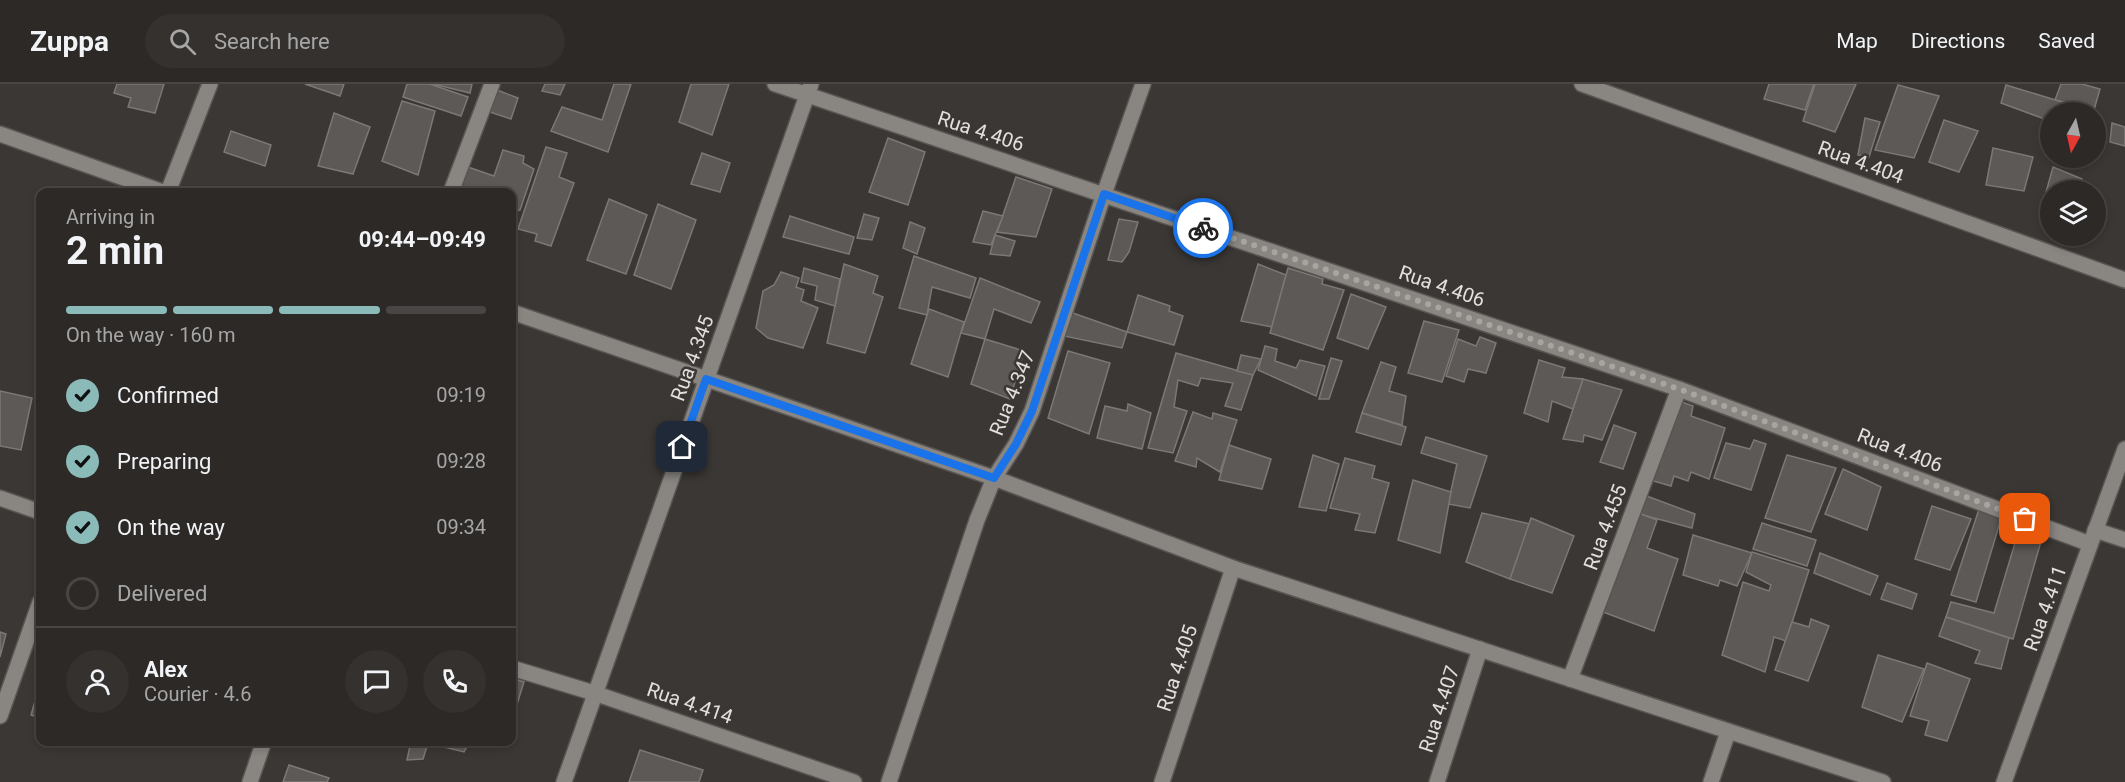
<!DOCTYPE html>
<meta charset="utf-8">
<style>
body{margin:0;font-family:Roboto,sans-serif;background:#34312f;color:#f1f3f6;height:100vh;display:flex;flex-direction:column;font-size:22px;white-space:nowrap}
*{box-sizing:border-box;margin:0}
p{font-size:20px;color:#a6a6a7}
.icon{flex:none;width:33px;height:33px;fill:none;stroke:currentColor;stroke-width:2;stroke-linecap:round;stroke-linejoin:round}
.map{position:relative;flex:1;overflow:hidden}
.panel{position:absolute;left:36px;top:104px;width:480px;height:558px;display:flex;flex-direction:column;background:#2c2927;border-radius:12px;box-shadow:0 3px 9px #0003,0 0 0 2px #484544}
.panel>*{flex:none}
.needle{width:39px;rotate:188deg}
.tools{position:absolute;left:2040px;top:18px;display:grid;gap:12px}
.tools a{display:grid;place-items:center;width:66px;height:66px;border-radius:50%;background:#2c2927;box-shadow:0 3px 9px #0003,0 0 0 2px #484544;font-size:30px}
.pin{position:absolute;display:grid;place-items:center;width:51px;height:51px;color:#fff;margin:-26px;border-radius:12px;box-shadow:0 3px 9px #0006}
.courier{position:absolute;display:grid;place-items:center;width:60px;height:60px;margin:-30px;border:4px solid #1a73e8;border-radius:50%;background:#fff;color:#222;box-shadow:0 2px 8px #0007}
.headline em{font-style:normal;font-weight:700}
.headline div{display:flex;flex-direction:column-reverse}
.headline{display:flex;align-items:center;justify-content:space-between;height:102px;padding:0 30px}
h1{font-size:39px;font-weight:700;line-height:45px}
.bar{display:grid;grid-template-columns:repeat(4,1fr);gap:9px 6px;align-content:center;height:72px;padding:0 30px}
.bar i{height:8px;border-radius:4px;background:#484544}
.bar .active{background:#8bbbb9}
.bar p{grid-column:span 4}
.line{display:flex;align-items:center;gap:15px;padding:0 30px;border-top:2px solid #484544}
.line div{flex:1}
.round{display:grid;place-items:center;flex:none;width:63px;height:63px;border-radius:32px;background:#34312f}
ol{padding:0 30px;list-style:none}
li{display:flex;align-items:center;gap:18px;height:66px}
li p{margin-inline-start:auto}
li .icon{padding:6px;border-radius:50%;background:#8bbbb9;color:#111;stroke-width:4}
li:last-child{color:#a6a6a7}
li i{width:33px;height:33px;border:3px solid #484544;border-radius:50%}
header{display:flex;align-items:center;gap:36px;box-sizing:border-box;height:84px;padding:0 30px;background:#2c2927;border-bottom:2px solid #484544}
header strong{font-size:28px}
nav{display:flex;gap:33px;margin-inline-start:auto;font-size:21px}
.search{width:420px;height:54px;background:#34312f;display:flex;align-items:center;gap:15px;box-sizing:border-box;padding:0 21px;border-radius:33px;color:#a6a6a7;font-size:22px}
.map>svg:first-child{display:block}
.building{fill:#5c5956;stroke:#7b7875;stroke-width:1.5}
.lines{fill:none;stroke-linecap:round;stroke-linejoin:round}
.minor-casing{stroke:#575452;stroke-width:18}
.minor{stroke:#898682;stroke-width:15}
.done{stroke:#a7a5a2;stroke-width:6;stroke-dasharray:0 10.8}
.route{stroke:#1a73e8;stroke-width:8}
.labels{text-anchor:middle;stroke-width:5;stroke-linejoin:round;paint-order:stroke}
.street-label{font-size:20px;fill:#e2e0de;stroke:#3a3734}
</style>
<header>
<strong>Zuppa</strong>
<div class="search"><svg class="icon" aria-label="search" viewBox="0 0 24 24"><circle cx="10" cy="10" r="6"/><path d="M15 15l6 6"/></svg>Search here</div>
<nav><a>Map</a><a>Directions</a><a>Saved</a></nav>
</header>
<div class="map">
<svg width="2125" height="698" viewBox="0 0 2125 698">
<rect width="100%" height="100%" fill="#3a3734"/>
<g class="building">
<polygon points="117,0 164,0 155,29 128,23 131,14 114,9"/>
<polygon points="305,0 344,0 340,12"/>
<polygon points="407,0 430,0 468,13 461,32 403,13"/>
<polygon points="433,0 472,0 470,9"/>
<polygon points="545,0 565,0 560,11 542,7"/>
<polygon points="614,0 631,0 608,68 551,47 562,23 602,36"/>
<polygon points="691,0 729,0 712,51 679,38"/>
<polygon points="1769,0 1814,0 1805,26 1764,15"/>
<polygon points="1815,0 1856,0 1835,48 1803,37"/>
<polygon points="2061,0 2082,0 2100,5 2094,26 2055,16"/>
<polygon points="1898,1 1939,12 1914,74 1875,66"/>
<polygon points="2006,1 2062,18 2058,28 2050,28 2050,37 2001,19"/>
<polygon points="497,6 518,14 511,35 490,28"/>
<polygon points="402,17 435,27 418,91 382,77"/>
<polygon points="2062,18 2086,28 2058,28"/>
<polygon points="334,29 370,43 353,90 318,82"/>
<polygon points="1865,34 1880,38 1869,73 1858,71"/>
<polygon points="1944,36 1978,47 1959,88 1929,78"/>
<polygon points="2112,39 2125,43 2125,62 2110,58"/>
<polygon points="231,47 271,61 265,82 224,68"/>
<polygon points="888,54 925,68 908,121 869,108"/>
<polygon points="546,63 567,69 559,93 574,99 551,162 535,157 537,150 518,145"/>
<polygon points="1993,64 2033,73 2024,107 1986,101"/>
<polygon points="503,66 524,72 523,79 534,85 520,126 515,127 512,138 512,108 458,108 468,83 494,92"/>
<polygon points="702,69 730,79 720,108 691,100"/>
<polygon points="2053,83 2082,95 2078,106 2050,106 2050,122 2043,119"/>
<polygon points="1016,93 1052,105 1036,153 997,148"/>
<polygon points="609,115 647,131 626,190 587,176"/>
<polygon points="658,120 696,136 671,205 634,191"/>
<polygon points="983,127 1003,132 991,161 973,158"/>
<polygon points="864,130 879,134 872,156 857,154"/>
<polygon points="790,132 854,153 849,170 783,153"/>
<polygon points="1119,135 1138,138 1129,168 1122,178 1108,176"/>
<polygon points="910,138 925,144 917,170 903,164"/>
<polygon points="995,151 1015,157 1010,172 990,170"/>
<polygon points="914,172 976,194 970,214 932,203 927,231 899,224"/>
<polygon points="844,180 878,192 873,209 883,213 865,269 827,259"/>
<polygon points="1258,180 1286,191 1272,243 1241,237"/>
<polygon points="804,184 840,195 835,222 815,216 817,202 801,198"/>
<polygon points="1288,184 1323,195 1322,200 1344,206 1323,266 1270,249"/>
<polygon points="781,188 799,194 796,203 804,206 801,217 818,224 803,264 768,254 756,244 763,207 774,201"/>
<polygon points="980,194 1040,218 1031,239 994,225 985,255 961,249"/>
<polygon points="1351,210 1386,223 1368,265 1337,254"/>
<polygon points="1138,211 1170,222 1169,227 1183,232 1174,261 1127,248"/>
<polygon points="929,225 964,238 948,293 911,280"/>
<polygon points="1070,228 1127,248 1122,264 1064,252"/>
<polygon points="1424,237 1459,246 1442,298 1408,289"/>
<polygon points="1480,253 1496,259 1486,289 1468,285 1464,298 1446,292 1458,255 1476,262"/>
<polygon points="985,255 1024,267 1010,315 971,300"/>
<polygon points="1265,262 1277,265 1275,277 1296,284 1300,276 1325,282 1316,312 1258,286"/>
<polygon points="1068,267 1110,279 1089,350 1048,334"/>
<polygon points="1176,269 1253,291 1241,326 1225,322 1233,299 1201,294 1198,302 1178,296 1174,323 1187,327 1173,369 1148,364"/>
<polygon points="1241,271 1261,275 1253,291 1237,287"/>
<polygon points="1331,274 1342,277 1329,315 1319,315"/>
<polygon points="1539,276 1565,284 1562,293 1583,295 1573,325 1552,317 1548,338 1524,329"/>
<polygon points="1381,278 1396,283 1389,307 1406,312 1402,341 1362,329"/>
<polygon points="1583,295 1622,306 1602,356 1584,351 1583,358 1563,355"/>
<polygon points="0,307 32,314 21,366 0,362"/>
<polygon points="1679,317 1693,322 1691,332 1725,344 1709,395 1691,388 1688,397 1674,392 1671,402 1650,396"/>
<polygon points="1128,320 1151,329 1142,365 1097,354 1105,322 1127,327"/>
<polygon points="1193,328 1212,335 1213,329 1237,336 1220,388 1197,374 1196,383 1175,377"/>
<polygon points="1362,329 1406,343 1401,361 1356,348"/>
<polygon points="1614,341 1636,349 1623,385 1600,378"/>
<polygon points="1426,353 1487,372 1470,424 1448,420 1457,380 1421,369"/>
<polygon points="1754,356 1766,360 1751,406 1714,394 1726,359 1750,365"/>
<polygon points="1229,361 1271,375 1262,405 1219,396"/>
<polygon points="1313,371 1339,380 1326,427 1299,423"/>
<polygon points="1787,371 1836,384 1811,448 1765,434"/>
<polygon points="1345,374 1375,382 1372,394 1389,399 1375,449 1355,446 1360,430 1330,424"/>
<polygon points="1843,385 1881,403 1867,446 1825,430"/>
<polygon points="1413,396 1451,408 1440,469 1398,456"/>
<polygon points="1644,411 1695,430 1692,444 1639,430"/>
<polygon points="1932,422 1971,435 1950,486 1915,475"/>
<polygon points="1979,425 2001,435 1976,518 1951,511"/>
<polygon points="1633,427 1657,436 1647,464 1678,475 1654,547 1603,528"/>
<polygon points="1482,429 1530,440 1510,495 1466,478"/>
<polygon points="1531,434 1574,452 1552,509 1510,495"/>
<polygon points="1762,439 1816,456 1807,482 1753,465"/>
<polygon points="2020,442 2044,447 2013,555 1946,533 1951,518 1994,529"/>
<polygon points="1693,451 1752,469 1737,502 1720,496 1718,502 1683,491"/>
<polygon points="1752,468 1809,486 1786,557 1774,553 1765,588 1722,571 1743,498 1769,507 1771,501 1746,488"/>
<polygon points="1820,469 1878,492 1870,511 1814,489"/>
<polygon points="1887,499 1917,510 1912,525 1881,515"/>
<polygon points="1946,533 2009,554 2001,585 1975,579 1980,567 1939,552"/>
<polygon points="1811,535 1829,542 1808,597 1775,586 1792,538 1809,543"/>
<polygon points="0,548 6,550 0,573"/>
<polygon points="1878,571 1924,585 1902,638 1862,623"/>
<polygon points="1927,579 1970,595 1947,657 1925,651 1929,637 1910,632"/>
<polygon points="512,594 524,598 512,636"/>
<polygon points="40,600 40,634 31,631"/>
<polygon points="411,657 470,657 464,668 428,659 423,675 407,676"/>
<polygon points="640,666 703,686 699,698 629,698"/>
<polygon points="289,681 329,694 327,698 283,698"/>
</g>
<g class="lines">
<defs>
<g id="minor">
<polyline points="775,0 1679,305 2090,460"/>
<polyline points="1582,0 2125,196"/>
<polyline points="0,50 163,108"/>
<polyline points="168,108 210,0"/>
<polyline points="451,108 492,0"/>
<polyline points="512,228 994,394 1233,484 1883,698"/>
<polyline points="0,414 40,428"/>
<polyline points="2095,446 2125,456"/>
<polyline points="512,584 594,609 854,698"/>
<polyline points="1570,595 1679,305"/>
<polyline points="0,632 40,518"/>
<polyline points="250,698 264,657"/>
<polyline points="564,698 811,0"/>
<polyline points="889,698 977,436 994,394 1016,360 1032,327 1104,110 1143,0"/>
<polyline points="1162,698 1233,484"/>
<polyline points="1437,698 1480,565"/>
<polyline points="1711,698 1728,648"/>
<polyline points="2004,698 2125,365"/>
</g>
</defs>
<use href="#minor" class="minor-casing"/>
<use href="#minor" class="minor"/>
</g>
<g class="lines">
<polyline class="done" points="1203,144 1679,305 2025,435"/>
<polyline class="route" points="682,363 706,295 994,394 1016,360 1032,327 1104,110 1203,144"/>
</g>
<g class="labels">
<g class="street-label">
<text transform="translate(981 47) rotate(18)" y="7">Rua 4.406</text>
<text transform="translate(1861 78) rotate(20)" y="7">Rua 4.404</text>
<text transform="translate(1442 202) rotate(19)" y="7">Rua 4.406</text>
<text transform="translate(692 274) rotate(-70)" y="7">Rua 4.345</text>
<text transform="translate(1012 309) rotate(-68)" y="7">Rua 4.347</text>
<text transform="translate(1900 366) rotate(21)" y="7">Rua 4.406</text>
<text transform="translate(1605 443) rotate(-70)" y="7">Rua 4.455</text>
<text transform="translate(2045 524) rotate(-70)" y="7">Rua 4.411</text>
<text transform="translate(1177 584) rotate(-72)" y="7">Rua 4.405</text>
<text transform="translate(690 619) rotate(19)" y="7">Rua 4.414</text>
<text transform="translate(1439 625) rotate(-72)" y="7">Rua 4.407</text>
</g>
</g>
</svg>
<div class="tools">
<a><svg class="needle" viewBox="-14 -14 28 28"><path d="M0-13l5 13h-10z" fill="#e53935"/><path d="M0 13l5-13h-10z" fill="#a6a6a7"/></svg></a>
<a><svg class="icon" aria-label="layers" viewBox="0 0 24 24"><path d="M12 4l9 5-9 5-9-5zM3 14l9 5 9-5"/></svg></a>
</div>
<div class="pin" style="left:2025px;top:435px;background:#ea580c"><svg class="icon" aria-label="bag" viewBox="0 0 24 24"><path d="M5 8h14l-1 12H6zM9 8a3 3 0 0 1 6 0"/></svg></div>
<div class="pin" style="left:682px;top:363px;background:#1f2937"><svg class="icon" aria-label="home" viewBox="0 0 24 24"><path d="M3 11l9-7 9 7M6 9v11h12V9"/></svg></div>
<div class="courier" style="left:1203px;top:144px"><svg class="icon" aria-label="bike" viewBox="0 0 24 24"><circle cx="6" cy="16" r="4"/><circle cx="18" cy="16" r="4"/><path d="M6 16l4-8h5l3 8M10 8l3 8H6M13 5h3"/></svg></div>
<section class="panel">
<div class="headline"><div><h1>2 min</h1><p>Arriving in</p></div><em>09:44–09:49</em></div>
<div class="bar"><i class="active"></i><i class="active"></i><i class="active"></i><i></i><p>On the way · 160 m</p></div>
<ol>
<li><svg class="icon" aria-label="check" viewBox="0 0 24 24"><path d="M5 12l5 5 9-10"/></svg>Confirmed<p>09:19</p></li>
<li><svg class="icon" aria-label="check" viewBox="0 0 24 24"><path d="M5 12l5 5 9-10"/></svg>Preparing<p>09:28</p></li>
<li><svg class="icon" aria-label="check" viewBox="0 0 24 24"><path d="M5 12l5 5 9-10"/></svg>On the way<p>09:34</p></li>
<li><i></i>Delivered</li>
</ol>
<div class="line" style="height:108px"><a class="round"><svg class="icon" aria-label="person" viewBox="0 0 24 24"><circle cx="12" cy="8" r="4"/><path d="M4 21q1-7 8-7t8 7"/></svg></a><div><b>Alex</b><p>Courier · 4.6</p></div><a class="round"><svg class="icon" aria-label="chat" viewBox="0 0 24 24"><path d="M4 5h16v11H9l-5 4z"/></svg></a><a class="round"><svg class="icon" aria-label="phone" viewBox="0 0 24 24"><path d="M5 4h4l2 5-3 2q2 4 5 5l2-3 5 2v4C11 20 4 13 5 4z"/></svg></a></div>
</section>
</div>
